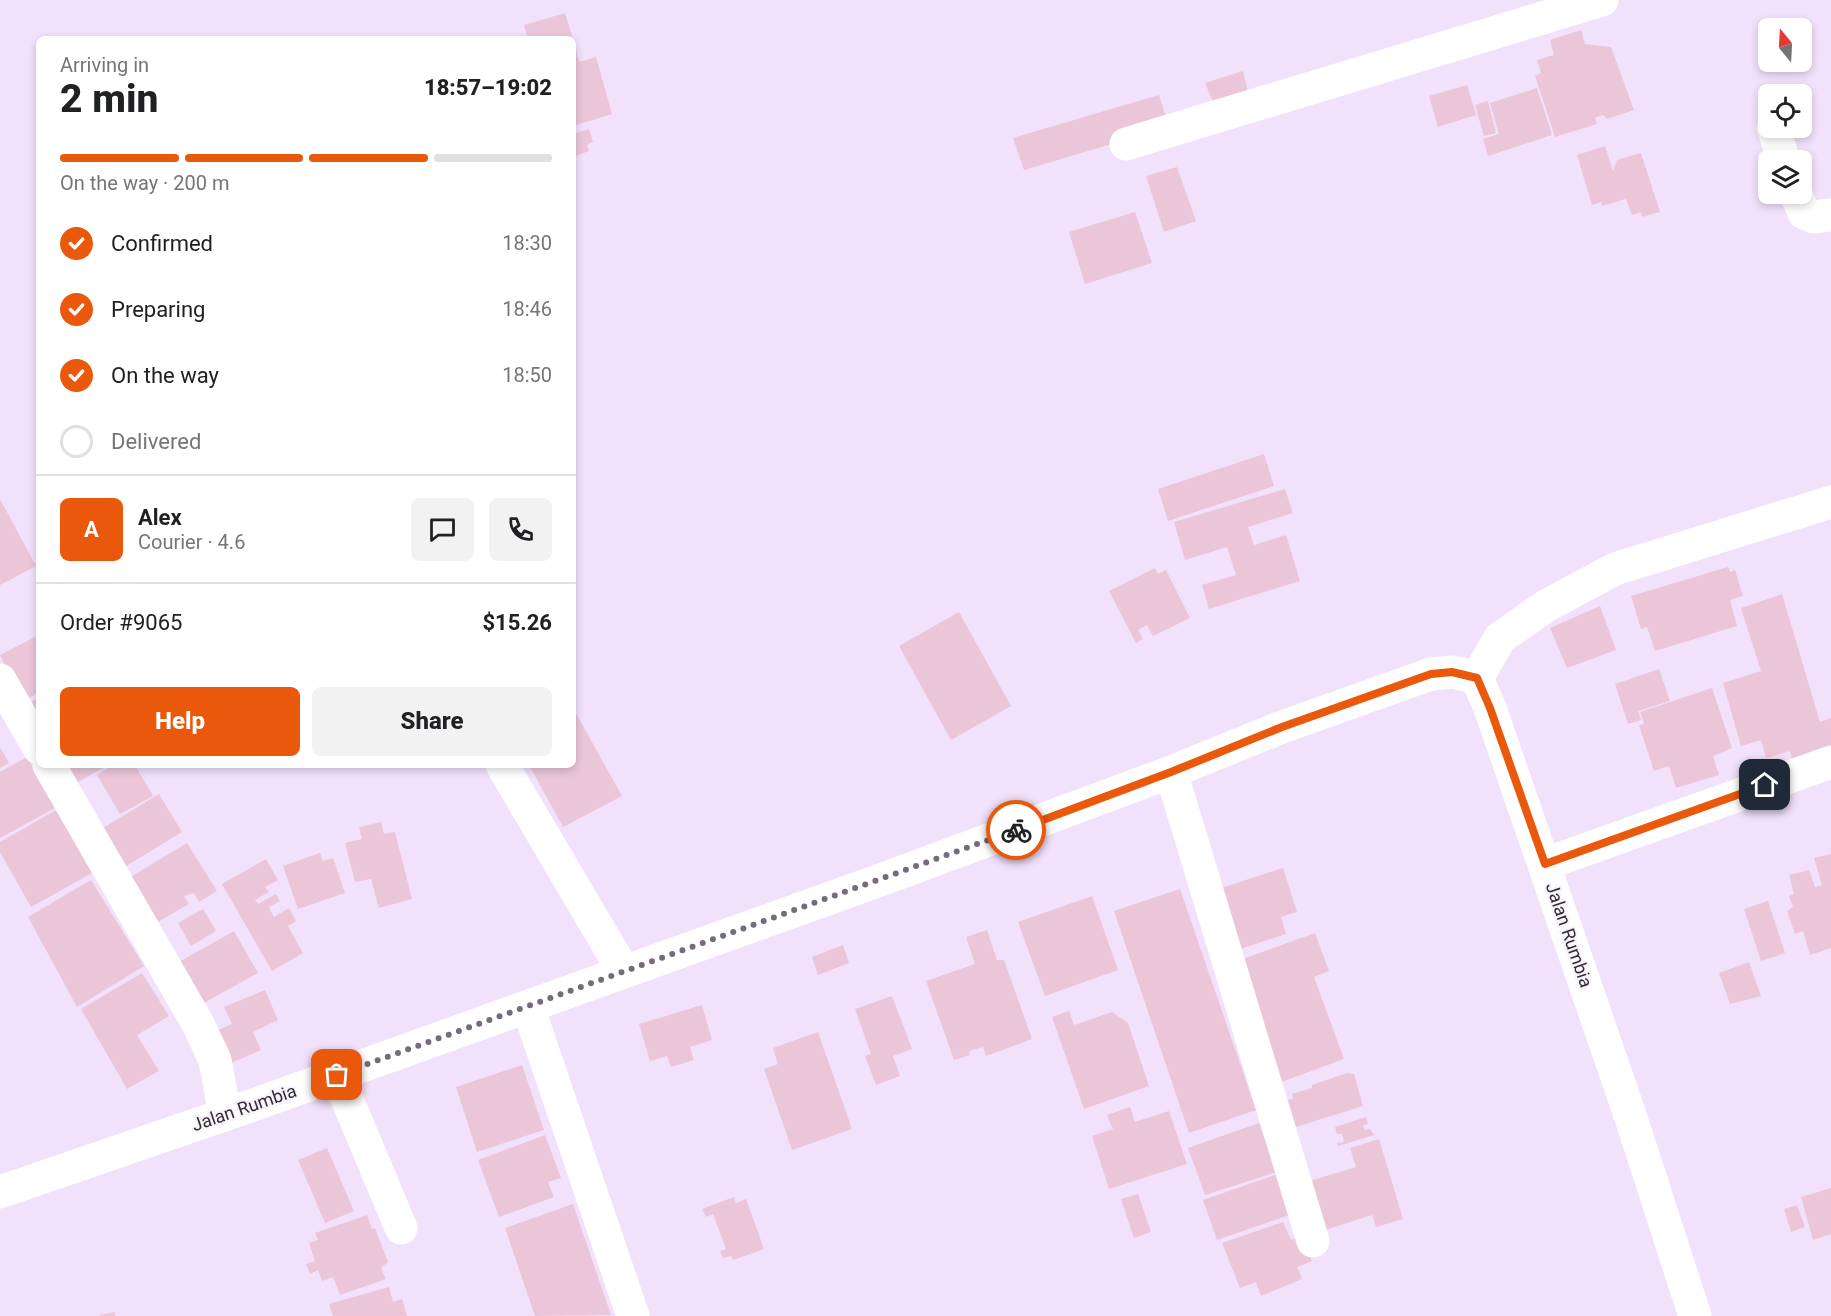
<!DOCTYPE html>
<meta charset="utf-8">
<style>
body{margin:0;font-family:Roboto,sans-serif;background:#f2f2f2;color:#202124;height:100vh;display:flex;flex-direction:column;font-size:22px;white-space:nowrap}
*{box-sizing:border-box;margin:0}
p{font-size:20px;color:#757577}
.icon{flex:none;width:33px;height:33px;fill:none;stroke:currentColor;stroke-width:2;stroke-linecap:round;stroke-linejoin:round}
.map{position:relative;flex:1;overflow:hidden}
.details{position:absolute;left:36px;top:36px;width:540px;height:732px;display:flex;flex-direction:column;background:#fff;border-radius:9px;box-shadow:0 3px 9px #0003}
.details>*{flex:none}
.needle{width:39px;rotate:342deg}
.controls{position:absolute;left:1758px;top:18px;display:grid;gap:12px}
.controls a{display:grid;place-items:center;width:54px;height:54px;border-radius:9px;background:#fff;box-shadow:0 3px 9px #0003;font-size:30px}
.pin{position:absolute;display:grid;place-items:center;width:51px;height:51px;color:#fff;margin:-26px;border-radius:12px;box-shadow:0 3px 9px #0006}
.courier{position:absolute;display:grid;place-items:center;width:60px;height:60px;margin:-30px;border:4px solid #ea580c;border-radius:50%;background:#fff;color:#222;box-shadow:0 2px 8px #0007}
.overview em{font-style:normal;font-weight:800}
.overview div{display:flex;flex-direction:column-reverse}
.overview{display:flex;align-items:center;justify-content:space-between;height:102px;padding:0 24px}
h1{font-size:39px;font-weight:800;line-height:45px}
.bar{display:grid;grid-template-columns:repeat(4,1fr);gap:9px 6px;align-content:center;height:72px;padding:0 24px}
.bar i{height:8px;border-radius:4px;background:#e0e0e0}
.bar .active{background:#ea580c}
.bar p{grid-column:span 4}
.line{display:flex;align-items:center;gap:15px;padding:0 24px;border-top:2px solid #e0e0e0}
.line div{flex:1}
.round{display:grid;place-items:center;flex:none;width:63px;height:63px;border-radius:9px;background:#f2f2f2}
ol{padding:0 24px;list-style:none}
li{display:flex;align-items:center;gap:18px;height:66px}
li p{margin-inline-start:auto}
li .icon{padding:6px;border-radius:50%;background:#ea580c;color:#fff;stroke-width:4}
li:last-child{color:#757577}
li i{width:33px;height:33px;border:3px solid #e0e0e0;border-radius:50%}
.button{display:flex;gap:12px;margin-top:auto;padding:12px 24px}
.button a{flex:1;height:69px;border-radius:9px;background:#ea580c;color:#fff;font-size:24px;font-weight:800;line-height:69px;text-align:center}
.button a+a{background:#f2f2f2;color:#202124}
.map>svg:first-child{display:block}
.building{fill:#ebc6d9}
.lines{fill:none;stroke-linecap:round;stroke-linejoin:round}
.minor{stroke:#fff;stroke-width:33}
.done{stroke:#756b7c;stroke-width:6;stroke-dasharray:0 10.8}
.route{stroke:#ea580c;stroke-width:8}
.labels{text-anchor:middle;stroke-width:5;stroke-linejoin:round;paint-order:stroke}
.street-label{font-size:18px;fill:#322b37;stroke:#f8f4fa}
</style>
<div class="map">
<svg width="1831" height="1316" viewBox="0 0 1831 1316">
<rect width="100%" height="100%" fill="#f2e1fb"/>
<g class="building">
<polygon points="565,13 573,39 528,39 524,25"/>
<polygon points="1581,30 1585,44 1611,47 1634,110 1607,119 1603,115 1595,118 1597,124 1555,137 1535,76 1541,73 1537,60 1554,55 1550,40"/>
<polygon points="574,43 579,62 596,57 612,114 573,126"/>
<polygon points="1243,71 1250,100 1216,109 1205,83"/>
<polygon points="1467,85 1476,115 1438,127 1429,96"/>
<polygon points="1537,88 1552,135 1488,156 1483,139 1499,134 1490,103"/>
<polygon points="1159,95 1169,127 1024,170 1013,138"/>
<polygon points="1488,101 1496,133 1484,136 1475,105"/>
<polygon points="589,129 593,142 587,145 589,151 573,157 573,134"/>
<polygon points="1605,146 1613,171 1617,160 1641,153 1660,212 1642,217 1641,212 1632,215 1626,199 1602,206 1601,202 1592,205 1577,155"/>
<polygon points="1177,167 1196,221 1164,232 1146,176"/>
<polygon points="1135,212 1152,263 1085,284 1069,232"/>
<polygon points="1264,454 1274,486 1168,521 1158,489"/>
<polygon points="1285,489 1293,513 1248,527 1254,545 1286,535 1300,581 1209,609 1202,585 1236,575 1227,547 1185,560 1174,522"/>
<polygon points="0,499 36,566 0,585"/>
<polygon points="1728,567 1730,572 1735,570 1743,596 1730,600 1737,626 1655,651 1647,627 1641,629 1631,596"/>
<polygon points="1155,568 1158,574 1166,570 1190,618 1153,636 1147,625 1138,630 1143,639 1136,643 1109,591"/>
<polygon points="1782,594 1820,722 1831,718 1831,753 1793,765 1790,751 1766,758 1761,740 1741,746 1723,683 1761,671 1741,608"/>
<polygon points="1600,606 1616,650 1567,668 1550,628"/>
<polygon points="959,612 1011,706 951,740 899,646"/>
<polygon points="39,635 39,693 22,701 0,655"/>
<polygon points="1659,669 1670,701 1638,711 1641,720 1628,724 1615,684"/>
<polygon points="1712,688 1732,748 1713,756 1719,775 1676,788 1669,766 1654,771 1639,725 1644,724 1640,712"/>
<polygon points="39,698 39,728 26,704"/>
<polygon points="573,708 622,796 563,827 529,765 573,765"/>
<polygon points="0,747 9,763 0,768"/>
<polygon points="27,757 55,808 0,838 0,772"/>
<polygon points="56,765 108,765 69,787"/>
<polygon points="114,765 135,765 153,796 120,814 97,775"/>
<polygon points="159,794 182,832 118,871 95,833"/>
<polygon points="56,810 92,873 31,907 0,852 0,842"/>
<polygon points="381,822 384,834 395,832 412,899 379,908 371,879 355,882 345,843 362,839 359,827"/>
<polygon points="187,843 217,891 199,902 194,893 184,896 189,904 149,927 122,882"/>
<polygon points="320,853 323,861 333,858 345,893 298,909 283,866"/>
<polygon points="1831,854 1831,948 1810,955 1803,931 1795,934 1787,911 1793,907 1789,896 1794,894 1789,875 1809,870 1815,887 1822,885 1814,858"/>
<polygon points="266,859 278,880 265,887 269,892 255,900 258,904 276,894 280,901 269,907 274,917 289,908 296,921 288,926 303,953 272,971 222,884"/>
<polygon points="1283,868 1297,912 1281,917 1286,934 1231,952 1212,891"/>
<polygon points="91,880 144,966 77,1007 28,917"/>
<polygon points="1180,889 1256,1110 1189,1133 1114,911"/>
<polygon points="1092,896 1118,970 1045,996 1018,922"/>
<polygon points="1768,901 1785,953 1761,961 1744,909"/>
<polygon points="203,909 216,931 191,946 178,923"/>
<polygon points="987,930 997,960 1004,960 1032,1039 986,1056 983,1047 969,1051 970,1055 954,1060 926,981 975,964 966,937"/>
<polygon points="234,931 258,973 193,1009 170,967"/>
<polygon points="1315,933 1329,971 1314,977 1344,1059 1276,1084 1232,963"/>
<polygon points="843,945 849,963 818,975 812,957"/>
<polygon points="1749,962 1761,996 1730,1004 1719,973"/>
<polygon points="142,973 169,1016 137,1035 159,1071 127,1089 81,1009"/>
<polygon points="265,990 278,1020 253,1032 261,1050 226,1065 211,1033 232,1024 224,1007"/>
<polygon points="892,996 912,1049 893,1056 900,1076 876,1085 865,1056 871,1054 855,1009"/>
<polygon points="702,1005 712,1040 690,1047 694,1060 671,1067 667,1056 650,1061 639,1024"/>
<polygon points="1069,1011 1074,1025 1112,1012 1128,1023 1149,1086 1084,1109 1052,1017"/>
<polygon points="818,1032 852,1129 792,1150 764,1069 778,1064 773,1048"/>
<polygon points="522,1065 544,1130 477,1152 456,1087"/>
<polygon points="1347,1073 1354,1074 1363,1106 1296,1127 1288,1100 1293,1099 1292,1094 1312,1088 1312,1085"/>
<polygon points="1130,1107 1135,1122 1169,1111 1187,1164 1109,1189 1092,1136 1113,1129 1107,1115"/>
<polygon points="1366,1117 1368,1124 1363,1126 1365,1130 1370,1129 1374,1135 1338,1146 1337,1143 1344,1142 1342,1134 1337,1134 1335,1127"/>
<polygon points="1259,1123 1277,1172 1205,1195 1188,1148"/>
<polygon points="545,1135 561,1178 548,1182 554,1197 499,1217 478,1160"/>
<polygon points="1379,1139 1403,1219 1376,1227 1372,1215 1325,1230 1310,1181 1356,1167 1350,1148"/>
<polygon points="327,1148 354,1211 325,1223 298,1160"/>
<polygon points="1278,1174 1292,1214 1217,1240 1203,1200"/>
<polygon points="1831,1188 1831,1234 1813,1240 1801,1197"/>
<polygon points="1138,1194 1151,1232 1134,1238 1121,1199"/>
<polygon points="734,1197 736,1203 746,1199 764,1249 733,1260 731,1256 723,1258 720,1251 726,1249 713,1214 706,1217 702,1209"/>
<polygon points="573,1204 611,1315 535,1316 505,1228"/>
<polygon points="1797,1205 1805,1227 1791,1232 1784,1209"/>
<polygon points="367,1215 372,1229 375,1228 388,1262 381,1268 386,1279 340,1295 333,1277 322,1281 318,1270 310,1274 306,1264 315,1261 309,1243 318,1240 315,1233"/>
<polygon points="1283,1222 1291,1240 1302,1235 1312,1261 1297,1267 1302,1279 1261,1296 1256,1282 1240,1288 1222,1243"/>
<polygon points="389,1287 393,1302 402,1299 407,1316 333,1316 329,1304"/>
<polygon points="115,1312 115,1316 100,1316 100,1315"/>
</g>
<g class="lines">
<g class="minor">
<polyline points="1773,128 1784,160"/>
<polyline points="1126,144 1602,0"/>
<polyline points="1796,194 1804,213 1814,217 1831,215"/>
<polyline points="1477,678 1500,638 1546,606 1615,569 1831,502"/>
<polyline points="0,680 39,748"/>
<polyline points="49,765 198,1024 215,1060 225,1115"/>
<polyline points="502,765 624,972"/>
<polyline points="1171,772 1313,1241"/>
<polyline points="1545,864 1831,762"/>
<polyline points="528,1007 633,1316"/>
<polyline points="337,1075 401,1228"/>
<polyline points="0,1192 256,1104 886,878 1171,772 1282,727 1431,674 1453,672 1477,678 1490,708 1631,1118 1695,1316"/>
</g>
</g>
<g class="lines">
<polyline class="done" points="337,1075 1016,830"/>
<polyline class="route" points="1016,830 1171,772 1282,727 1431,674 1452,672 1477,678 1490,708 1545,864 1765,785"/>
</g>
<g class="labels">
<g class="street-label">
<text transform="translate(1569 935) rotate(71)" y="6">Jalan Rumbia</text>
<text transform="translate(244 1108) rotate(-19)" y="6">Jalan Rumbia</text>
</g>
</g>
</svg>
<div class="controls">
<a><svg class="needle" viewBox="-14 -14 28 28"><path d="M0-13l5 13h-10z" fill="#e53935"/><path d="M0 13l5-13h-10z" fill="#757577"/></svg></a>
<a><svg class="icon" aria-label="locate" viewBox="0 0 24 24"><circle cx="12" cy="12" r="6"/><path d="M12 2v4M12 18v4M2 12h4M18 12h4"/></svg></a>
<a><svg class="icon" aria-label="layers" viewBox="0 0 24 24"><path d="M12 4l9 5-9 5-9-5zM3 14l9 5 9-5"/></svg></a>
</div>
<div class="pin" style="left:337px;top:1075px;background:#ea580c"><svg class="icon" aria-label="bag" viewBox="0 0 24 24"><path d="M5 8h14l-1 12H6zM9 8a3 3 0 0 1 6 0"/></svg></div>
<div class="pin" style="left:1765px;top:785px;background:#1f2937"><svg class="icon" aria-label="home" viewBox="0 0 24 24"><path d="M3 11l9-7 9 7M6 9v11h12V9"/></svg></div>
<div class="courier" style="left:1016px;top:830px"><svg class="icon" aria-label="bike" viewBox="0 0 24 24"><circle cx="6" cy="16" r="4"/><circle cx="18" cy="16" r="4"/><path d="M6 16l4-8h5l3 8M10 8l3 8H6M13 5h3"/></svg></div>
<section class="details">
<div class="overview"><div><h1>2 min</h1><p>Arriving in</p></div><em>18:57–19:02</em></div>
<div class="bar"><i class="active"></i><i class="active"></i><i class="active"></i><i></i><p>On the way · 200 m</p></div>
<ol>
<li><svg class="icon" aria-label="check" viewBox="0 0 24 24"><path d="M5 12l5 5 9-10"/></svg>Confirmed<p>18:30</p></li>
<li><svg class="icon" aria-label="check" viewBox="0 0 24 24"><path d="M5 12l5 5 9-10"/></svg>Preparing<p>18:46</p></li>
<li><svg class="icon" aria-label="check" viewBox="0 0 24 24"><path d="M5 12l5 5 9-10"/></svg>On the way<p>18:50</p></li>
<li><i></i>Delivered</li>
</ol>
<div class="line" style="height:108px"><b class="round" style="background:#ea580c;color:#fff">A</b><div><b>Alex</b><p>Courier · 4.6</p></div><a class="round"><svg class="icon" aria-label="chat" viewBox="0 0 24 24"><path d="M4 5h16v11H9l-5 4z"/></svg></a><a class="round"><svg class="icon" aria-label="phone" viewBox="0 0 24 24"><path d="M5 4h4l2 5-3 2q2 4 5 5l2-3 5 2v4C11 20 4 13 5 4z"/></svg></a></div>
<div class="line" style="height:78px"><div>Order #9065</div><b>$15.26</b></div>
<div class="button"><a>Help</a><a>Share</a></div>
</section>
</div>
